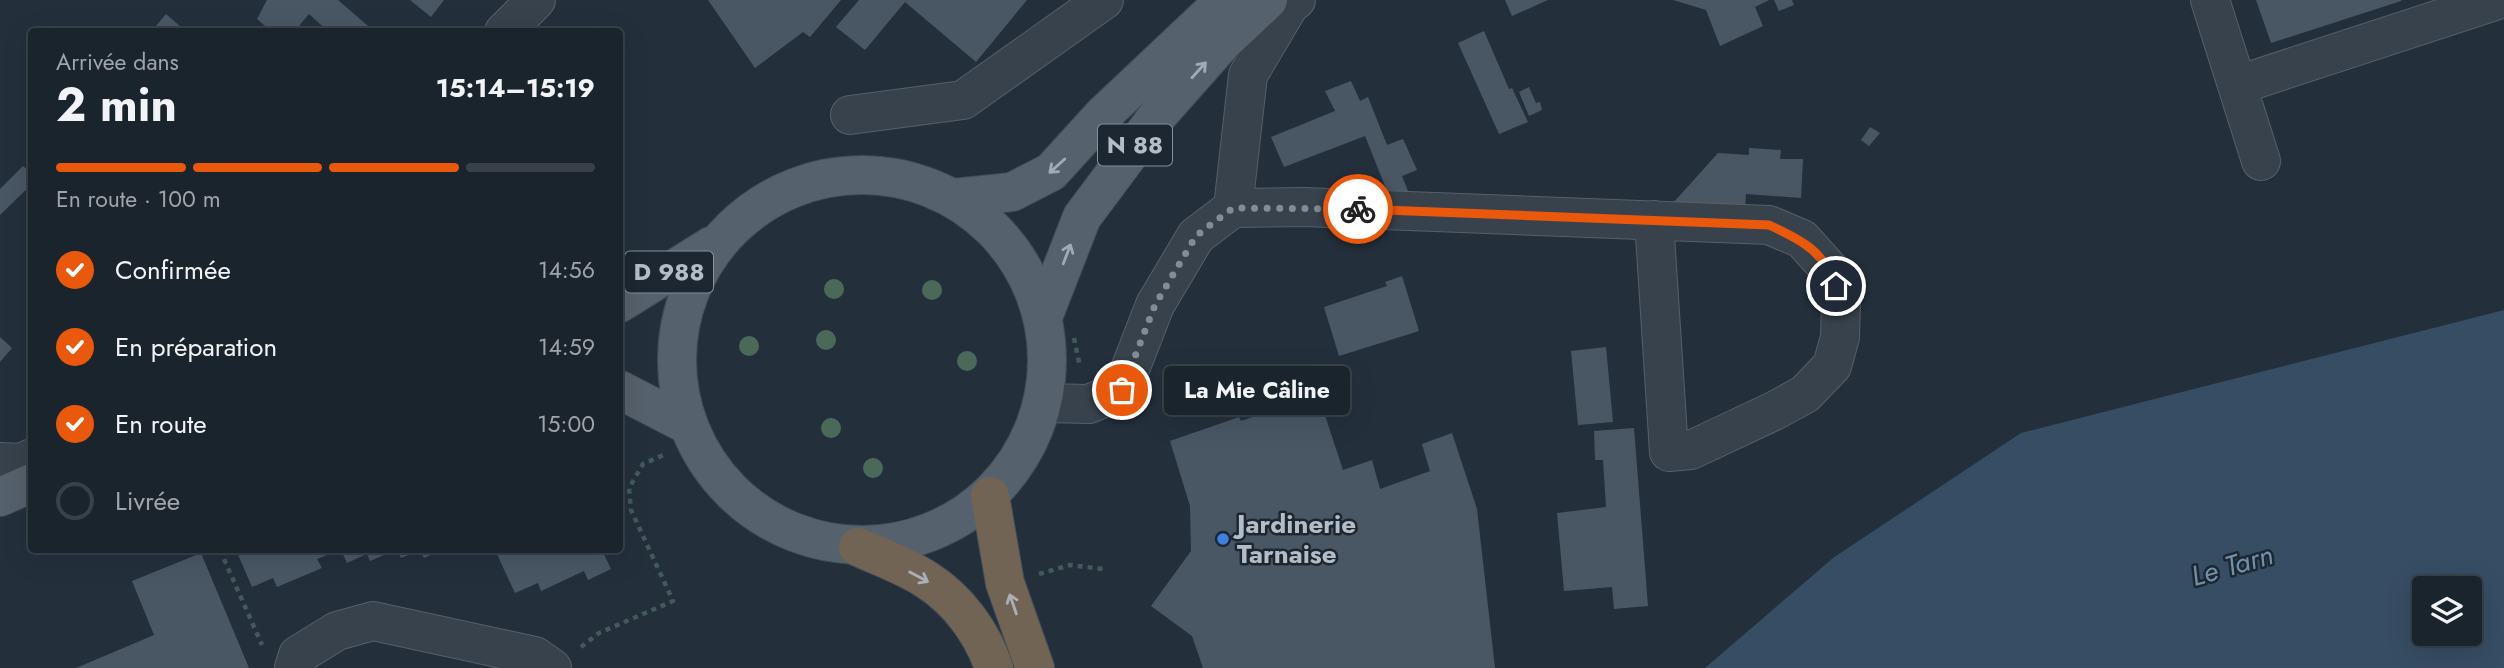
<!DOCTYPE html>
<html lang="fr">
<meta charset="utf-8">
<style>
body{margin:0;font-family:Jost,sans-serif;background:#232c35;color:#f1f3f6;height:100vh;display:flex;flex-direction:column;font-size:26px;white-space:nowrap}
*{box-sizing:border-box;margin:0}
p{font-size:23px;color:#9fa4aa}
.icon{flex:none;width:38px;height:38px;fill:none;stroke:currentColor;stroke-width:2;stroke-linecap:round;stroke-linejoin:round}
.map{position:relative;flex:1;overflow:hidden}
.drawer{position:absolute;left:28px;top:28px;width:595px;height:525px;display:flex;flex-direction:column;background:#1a242d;border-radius:7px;box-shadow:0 7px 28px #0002,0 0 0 2px #384149}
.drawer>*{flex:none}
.tools{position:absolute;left:2412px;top:576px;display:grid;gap:14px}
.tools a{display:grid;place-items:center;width:70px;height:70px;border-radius:7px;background:#1a242d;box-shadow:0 7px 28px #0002,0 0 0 2px #384149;font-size:35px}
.pin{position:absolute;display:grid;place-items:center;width:60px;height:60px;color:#fff;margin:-30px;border:4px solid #fff;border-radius:50%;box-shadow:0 2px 7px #0007}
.courier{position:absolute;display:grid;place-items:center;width:70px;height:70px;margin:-35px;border:5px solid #ea580c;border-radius:50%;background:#fff;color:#222;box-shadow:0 2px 9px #0007}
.bubble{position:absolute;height:49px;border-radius:7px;background:#1a242d;box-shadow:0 7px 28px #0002,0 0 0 2px #384149;font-size:23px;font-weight:700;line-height:49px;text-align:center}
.headline em{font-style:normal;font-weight:700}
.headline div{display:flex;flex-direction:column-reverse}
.headline{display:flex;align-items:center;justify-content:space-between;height:119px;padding:0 28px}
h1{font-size:46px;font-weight:700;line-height:52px}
.bar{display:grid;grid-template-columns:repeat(4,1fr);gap:10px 7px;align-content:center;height:84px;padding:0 28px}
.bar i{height:9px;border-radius:5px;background:#384149}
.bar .on{background:#ea580c}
.bar p{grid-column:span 4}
ol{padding:0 28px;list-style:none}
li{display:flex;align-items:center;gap:21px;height:77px}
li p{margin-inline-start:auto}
li .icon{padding:7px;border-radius:50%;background:#ea580c;color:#fff;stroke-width:4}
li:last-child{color:#9fa4aa}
li i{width:38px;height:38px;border:4px solid #384149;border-radius:50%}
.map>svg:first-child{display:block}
.water{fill:#374d63;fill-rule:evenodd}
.building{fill:#495765}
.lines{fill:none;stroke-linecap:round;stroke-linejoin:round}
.minor-casing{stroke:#55606a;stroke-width:40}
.major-casing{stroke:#404b55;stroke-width:40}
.highway-casing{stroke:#424d57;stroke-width:40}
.path{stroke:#43595a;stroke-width:4.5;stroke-dasharray:5 5;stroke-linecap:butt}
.minor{stroke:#37424c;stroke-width:38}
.major{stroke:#55616c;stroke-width:38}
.highway{stroke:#726454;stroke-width:38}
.tree{fill:#4a6959}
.oneway{stroke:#a0abb6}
.oneway2{stroke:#a9b0b7}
.done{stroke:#818c97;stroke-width:7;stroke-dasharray:0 12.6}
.route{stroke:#ea580c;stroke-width:9}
.shop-dot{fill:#3f7fe0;stroke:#1c2731;stroke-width:2.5}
.labels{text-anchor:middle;stroke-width:5;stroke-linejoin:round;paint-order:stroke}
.shield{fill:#1c2731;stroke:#86909b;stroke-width:2}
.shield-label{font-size:24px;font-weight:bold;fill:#b3bdc8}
.poi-label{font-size:26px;font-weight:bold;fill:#b3bdc8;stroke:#1c2731;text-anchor:start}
.water-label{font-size:28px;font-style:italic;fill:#7390aa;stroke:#1c2731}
</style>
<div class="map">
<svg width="2504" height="668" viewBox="0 0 2504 668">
<rect width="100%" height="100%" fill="#23303c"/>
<path class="water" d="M 2504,310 L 2504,668 L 1705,668 L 1833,558 L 2021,433 ZM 2424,588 L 2469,588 L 2469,634 L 2424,634 Z"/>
<g class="building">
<polygon points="267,0 338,0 375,32 329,32 309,14 294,32 272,32 257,19"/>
<polygon points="410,0 444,0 431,17"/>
<polygon points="708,0 841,0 810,37 803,32 755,68"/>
<polygon points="859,0 1027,0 976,62 905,2 865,50 836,27"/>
<polygon points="1505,0 1548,0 1512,16"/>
<polygon points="1673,0 1769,0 1755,7 1763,26 1720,46 1706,10"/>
<polygon points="1774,0 1792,0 1794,5 1779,11"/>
<polygon points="2256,0 2401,0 2401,1 2271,43"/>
<polygon points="166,14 182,28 180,32 160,32 155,27"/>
<polygon points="1484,31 1509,89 1512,88 1528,122 1499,134 1458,43"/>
<polygon points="1351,81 1360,101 1368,97 1387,145 1403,139 1417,170 1402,176 1408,191 1387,191 1365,136 1284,167 1271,137 1335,111 1325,91"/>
<polygon points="1529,87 1536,103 1540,102 1542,110 1529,116 1519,92"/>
<polygon points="1870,127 1880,133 1869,146 1861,140"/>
<polygon points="1749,148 1781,150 1780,159 1803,159 1801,198 1746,194 1745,207 1673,203 1718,153 1749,155"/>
<polygon points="23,166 32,174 32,184 0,215 0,189"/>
<polygon points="1402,276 1419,331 1339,356 1324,307 1387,286 1385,282"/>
<polygon points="0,337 12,348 0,362"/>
<polygon points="1606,347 1613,422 1578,425 1571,351"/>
<polygon points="1318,394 1343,470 1372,460 1380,489 1430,471 1422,444 1452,433 1477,509 1495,668 1203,668 1192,636 1151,606 1191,551 1190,506 1170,441 1239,417 1241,421"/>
<polygon points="1634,428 1648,606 1614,609 1612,587 1564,591 1557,513 1606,507 1603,460 1595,460 1594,431"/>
<polygon points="236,550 339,550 317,559 322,568 277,587 273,578 252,587"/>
<polygon points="341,550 396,550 370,561 367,554 347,563"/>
<polygon points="397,550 442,550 424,558 420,550 401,558"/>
<polygon points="495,550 602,550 611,569 588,580 584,571 541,591 538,583 515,593"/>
<polygon points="201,553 249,668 76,668 154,635 132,581"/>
</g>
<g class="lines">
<defs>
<g id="minor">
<polyline points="2210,0 2261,161"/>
<polyline points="504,32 536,0"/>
<polyline points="2238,85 2498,0"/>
<polyline points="850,115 963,100 1104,0"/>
<polyline points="1233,208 1248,75 1290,4 1296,0"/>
<polyline points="1043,403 1089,404 1122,390 1155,305 1196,236 1233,208 1304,207 1769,225 1802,239 1830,270 1841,302 1840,337 1832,366 1805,394 1776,410 1691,450 1669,452 1654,220"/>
<polyline points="0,462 22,463 32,458"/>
<polyline points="294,668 298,655 337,631 373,621 535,656 552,668"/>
</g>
<g id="major">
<circle cx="862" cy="360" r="185"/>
<polyline points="953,198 1012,192 1051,172 1103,115 1225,0"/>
<polyline points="620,303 711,246"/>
<polyline points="1043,317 1082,217 1159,114 1221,44 1268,0"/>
<polyline points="620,390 686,424"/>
<polyline points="0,497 32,483"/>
</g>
<g id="highway">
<polyline points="990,496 1005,583 1035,668"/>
<path d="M 858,547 C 880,557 906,566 927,580 C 958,600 982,632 994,668"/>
</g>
</defs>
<use href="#minor" class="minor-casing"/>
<use href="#major" class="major-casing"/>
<use href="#highway" class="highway-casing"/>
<g class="path">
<polyline points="1074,338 1080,367"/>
<polyline points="220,550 262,645"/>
<polyline points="1039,574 1070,565 1103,569"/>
<polyline points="581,647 599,633 673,601 631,510 629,488 643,464 666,454"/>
</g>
<use href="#minor" class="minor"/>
<use href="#major" class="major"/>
<use href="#highway" class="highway"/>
</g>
<g class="tree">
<circle cx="834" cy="289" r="10"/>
<circle cx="932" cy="290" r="10"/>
<circle cx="826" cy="340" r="10"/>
<circle cx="749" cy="346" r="10"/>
<circle cx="967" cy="361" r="10"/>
<circle cx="831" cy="428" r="10"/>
<circle cx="873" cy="468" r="10"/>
</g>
<defs><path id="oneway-shaft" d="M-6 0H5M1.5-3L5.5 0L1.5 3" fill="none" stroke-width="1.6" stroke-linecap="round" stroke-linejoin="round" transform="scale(1.75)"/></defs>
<g class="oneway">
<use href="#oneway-shaft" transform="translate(1199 70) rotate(-48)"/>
<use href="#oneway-shaft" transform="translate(1057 166) rotate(138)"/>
<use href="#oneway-shaft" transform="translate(1067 254) rotate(-69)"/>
</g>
<g class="oneway2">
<use href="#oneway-shaft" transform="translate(919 577) rotate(28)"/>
<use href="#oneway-shaft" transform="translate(1013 604) rotate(-109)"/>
</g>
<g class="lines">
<polyline class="done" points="1122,390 1155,305 1196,236 1214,222 1233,208 1358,209"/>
<path class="route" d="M 1358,209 L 1769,225 C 1800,239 1824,251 1836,286"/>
</g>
<circle class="shop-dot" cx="1223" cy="539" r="7"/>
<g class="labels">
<g class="shield">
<rect x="1098" y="124.5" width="74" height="41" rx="5"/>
<rect x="625" y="251.5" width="88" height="41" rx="5"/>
</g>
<g class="shield-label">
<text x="1135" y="153">N 88</text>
<text x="669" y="280">D 988</text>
</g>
<g class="poi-label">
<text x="1237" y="533">Jardinerie<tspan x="1237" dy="30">Tarnaise</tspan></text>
</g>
<g class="water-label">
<text transform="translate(2232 565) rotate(-16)" y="10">Le Tarn</text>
</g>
</g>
</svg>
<div class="tools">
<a><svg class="icon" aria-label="layers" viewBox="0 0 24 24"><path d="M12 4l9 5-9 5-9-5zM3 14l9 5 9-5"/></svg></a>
</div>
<div class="pin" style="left:1122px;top:390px;background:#ea580c"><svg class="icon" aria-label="bag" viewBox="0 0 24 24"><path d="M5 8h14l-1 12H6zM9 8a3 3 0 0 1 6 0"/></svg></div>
<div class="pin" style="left:1836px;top:286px;background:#1f2937"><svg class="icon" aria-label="home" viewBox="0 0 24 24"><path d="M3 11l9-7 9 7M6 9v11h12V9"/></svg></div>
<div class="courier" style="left:1358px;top:209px"><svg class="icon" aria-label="bike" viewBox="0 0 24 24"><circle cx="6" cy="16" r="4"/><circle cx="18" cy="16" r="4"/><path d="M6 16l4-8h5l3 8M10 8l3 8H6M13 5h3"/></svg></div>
<div class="bubble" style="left:1164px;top:366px;width:186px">La Mie Câline</div>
<section class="drawer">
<div class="headline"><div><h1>2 min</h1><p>Arrivée dans</p></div><em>15:14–15:19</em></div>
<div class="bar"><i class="on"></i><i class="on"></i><i class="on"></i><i></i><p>En route · 100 m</p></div>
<ol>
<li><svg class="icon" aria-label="check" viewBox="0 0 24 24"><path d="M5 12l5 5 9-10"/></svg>Confirmée<p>14:56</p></li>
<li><svg class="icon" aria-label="check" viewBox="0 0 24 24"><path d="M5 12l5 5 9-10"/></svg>En préparation<p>14:59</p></li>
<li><svg class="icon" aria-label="check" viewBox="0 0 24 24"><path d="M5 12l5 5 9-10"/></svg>En route<p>15:00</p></li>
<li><i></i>Livrée</li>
</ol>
</section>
</div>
